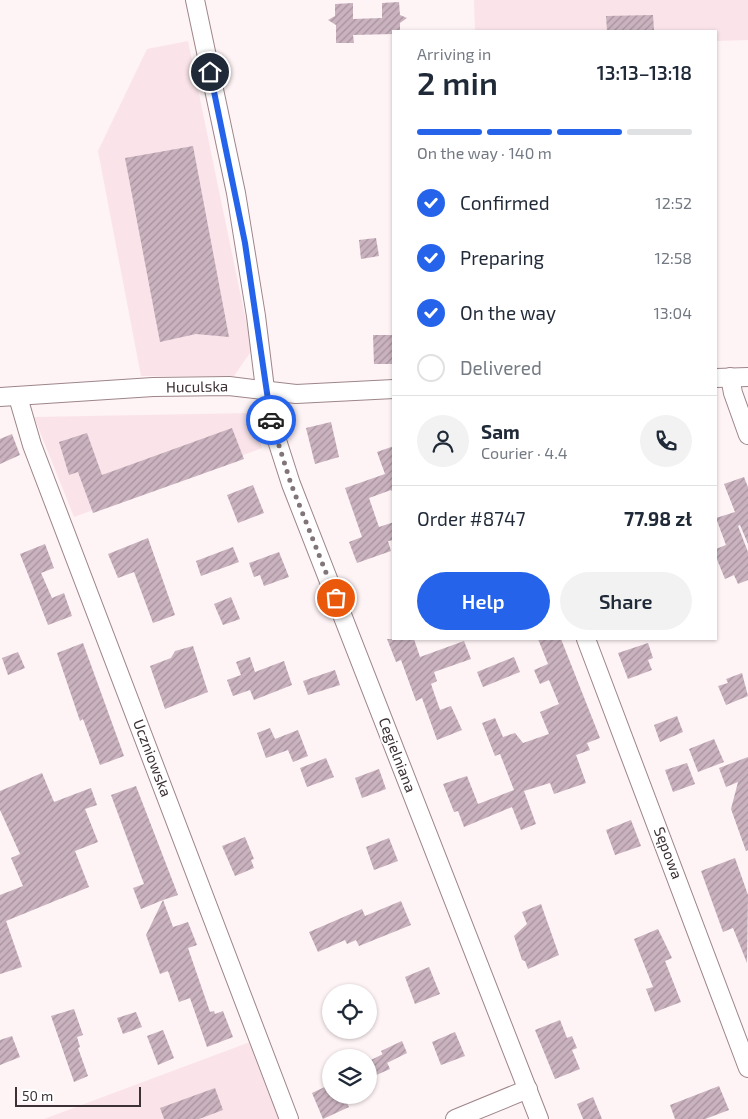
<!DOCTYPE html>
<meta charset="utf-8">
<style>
body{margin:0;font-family:"Exo 2",sans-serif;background:#f2f2f3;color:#1f2937;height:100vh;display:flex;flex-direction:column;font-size:19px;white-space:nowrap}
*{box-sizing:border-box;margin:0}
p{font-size:16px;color:#747a83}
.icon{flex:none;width:28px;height:28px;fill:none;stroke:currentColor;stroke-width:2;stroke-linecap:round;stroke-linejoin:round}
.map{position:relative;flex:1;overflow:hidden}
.sheet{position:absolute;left:392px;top:30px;width:325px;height:610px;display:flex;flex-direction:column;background:#fff;border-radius:0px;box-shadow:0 1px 4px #0004}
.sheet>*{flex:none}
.fabs{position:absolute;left:322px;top:984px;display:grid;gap:10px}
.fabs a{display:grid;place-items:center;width:55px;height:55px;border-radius:50%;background:#fff;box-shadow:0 1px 4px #0004;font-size:25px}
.scale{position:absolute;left:15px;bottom:12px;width:126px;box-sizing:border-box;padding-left:5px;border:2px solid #3c3134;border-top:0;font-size:14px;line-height:18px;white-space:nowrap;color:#3c3134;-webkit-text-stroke:4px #fff;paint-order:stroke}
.pin{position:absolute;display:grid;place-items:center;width:42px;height:42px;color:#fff;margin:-21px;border:2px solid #fff;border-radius:50%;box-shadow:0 1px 5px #0007}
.courier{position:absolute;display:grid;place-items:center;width:50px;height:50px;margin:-25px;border:4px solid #2563eb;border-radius:50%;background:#fff;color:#222;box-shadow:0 1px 6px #0007}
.overview em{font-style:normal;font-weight:600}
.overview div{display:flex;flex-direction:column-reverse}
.overview{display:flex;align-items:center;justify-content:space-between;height:85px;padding:0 25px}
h1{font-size:32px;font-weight:600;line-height:38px}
.bar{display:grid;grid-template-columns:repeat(4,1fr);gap:8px 5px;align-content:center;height:60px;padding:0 25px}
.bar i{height:6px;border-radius:4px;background:#e0e1e3}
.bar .selected{background:#2563eb}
.bar p{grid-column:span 4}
.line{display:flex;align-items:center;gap:12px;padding:0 25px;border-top:1px solid #e0e1e3}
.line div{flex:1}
.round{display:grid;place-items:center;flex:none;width:52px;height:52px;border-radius:26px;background:#f2f2f3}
ol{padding:0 25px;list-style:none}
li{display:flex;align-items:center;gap:15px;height:55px}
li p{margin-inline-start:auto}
li .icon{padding:5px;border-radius:50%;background:#2563eb;color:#fff;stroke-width:4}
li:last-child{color:#747a83}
li i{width:28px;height:28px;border:2px solid #e0e1e3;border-radius:50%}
.action{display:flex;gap:10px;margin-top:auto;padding:10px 25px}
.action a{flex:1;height:58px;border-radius:30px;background:#2563eb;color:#fff;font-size:20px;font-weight:600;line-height:58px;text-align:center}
.action a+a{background:#f2f2f3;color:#1f2937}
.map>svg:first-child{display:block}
.built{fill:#fae4e9}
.building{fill:url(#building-hatch)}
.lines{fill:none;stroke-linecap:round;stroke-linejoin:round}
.street-casing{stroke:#9e858a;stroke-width:20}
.street{stroke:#fff;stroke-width:18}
.done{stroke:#807578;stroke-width:5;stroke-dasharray:0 9}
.route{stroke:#2563eb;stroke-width:6}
.labels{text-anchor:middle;stroke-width:4;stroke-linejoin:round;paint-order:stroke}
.street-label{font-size:15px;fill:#3c3134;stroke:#fff}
</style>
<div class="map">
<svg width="748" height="1119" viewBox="0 0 748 1119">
<defs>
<pattern id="building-hatch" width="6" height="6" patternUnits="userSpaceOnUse" patternTransform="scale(1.25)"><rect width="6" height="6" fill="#cab3bf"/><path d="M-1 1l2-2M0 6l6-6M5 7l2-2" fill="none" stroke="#a5929c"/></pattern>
</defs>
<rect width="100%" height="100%" fill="#fef3f5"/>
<g class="built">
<polygon points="474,0 748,0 748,40 716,41 716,31 475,31"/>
<polygon points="188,41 252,350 234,376 141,376 98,151 147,49"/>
<polygon points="252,413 262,448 74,517 34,417"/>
<polygon points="250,1042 280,1119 44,1119"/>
</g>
<g class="building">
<polygon points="399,2 400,15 407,18 400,23 400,31 394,31 394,34 353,35 354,43 336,43 336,25 328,20 335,16 335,4 353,3 353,19 382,18 382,3"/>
<polygon points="653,15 654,30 607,31 606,16"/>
<polygon points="193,146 229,337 196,334 160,342 125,158"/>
<polygon points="376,238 379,256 361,259 359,240"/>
<polygon points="373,335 394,335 394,364 374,364"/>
<polygon points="331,422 339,457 315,464 306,428"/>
<polygon points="232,428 244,459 93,513 78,472 69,475 59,442 87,433 102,475"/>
<polygon points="12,434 20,455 0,464 0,439"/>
<polygon points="394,446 394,494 391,490 369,498 379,527 394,522 394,540 388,541 391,551 357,563 349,542 362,537 345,488 385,474 377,452"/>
<polygon points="744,477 748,487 748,544 740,525 738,526 748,552 748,580 738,584 734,575 725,579 716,557 716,549 726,545 716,518 735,512 724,484"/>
<polygon points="253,485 264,513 238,523 227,495"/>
<polygon points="148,538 175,615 153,623 134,572 118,578 108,554"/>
<polygon points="45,544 54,568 41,573 52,598 64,593 72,616 48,625 20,554"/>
<polygon points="233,547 239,562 201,576 196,561"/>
<polygon points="279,552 289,577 264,586 260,575 254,577 249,563"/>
<polygon points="231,597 240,619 223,625 214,604"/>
<polygon points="387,639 414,639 420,657 464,641 471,659 434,672 437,681 431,684 440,710 451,706 462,730 437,740 422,698 416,701 401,660 396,662"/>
<polygon points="538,639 561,639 600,738 587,743 590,750 576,755 586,783 554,794 550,783 524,791 536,824 521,830 512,807 464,827 458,811 454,812 443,784 467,776 478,804 514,790 500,754 495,756 482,723 495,718 503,737 515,733 523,743 549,734 540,712 559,704 549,680 540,684 534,670 548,664"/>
<polygon points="83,643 124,756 100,765 83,719 80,721 57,653"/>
<polygon points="648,643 653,658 648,660 652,670 628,679 618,653"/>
<polygon points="193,646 208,692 165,709 150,666 171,658 175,651"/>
<polygon points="18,652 25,668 8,675 2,658"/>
<polygon points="250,657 255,672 284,661 292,685 254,700 250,690 233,696 227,680 241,675 236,662"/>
<polygon points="514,657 520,672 483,687 477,672"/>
<polygon points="335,670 340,685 308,695 303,681"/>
<polygon points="742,673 748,696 726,705 718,686 728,683 726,679"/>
<polygon points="677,716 683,732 660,742 654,725"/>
<polygon points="270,728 275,739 298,730 308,756 293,762 288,750 266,758 257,733"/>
<polygon points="714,739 724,762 698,772 689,749"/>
<polygon points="748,757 748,850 746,851 731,809 738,782 726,787 719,768"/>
<polygon points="326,758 334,777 307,787 300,768"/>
<polygon points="687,763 695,784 673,792 665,770"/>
<polygon points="379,769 386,789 362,798 355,778"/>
<polygon points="42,773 54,802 91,788 97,805 85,809 98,842 75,851 89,887 6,921 22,967 0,974 0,895 23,886 11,858 20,854 0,810 0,791"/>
<polygon points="136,786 178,895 163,900 173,927 188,922 197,945 188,948 210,1012 214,1011 215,1014 223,1011 233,1037 207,1047 190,998 179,1002 168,971 160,974 146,935 163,900 141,909 133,888 144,884 111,795"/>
<polygon points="631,820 641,846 615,855 606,830"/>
<polygon points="245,837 254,859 251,860 254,868 235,876 222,846"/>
<polygon points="389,838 398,861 374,870 366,847"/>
<polygon points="735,858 748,895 747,963 733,928 723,932 701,871"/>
<polygon points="401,901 411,925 359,946 356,940 347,944 345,940 318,952 309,932 362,909 365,916"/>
<polygon points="541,904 559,955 528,969 525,961 522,960 514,936 527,924 522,912"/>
<polygon points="658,929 672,958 665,961 681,1002 655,1012 646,989 653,987 634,939"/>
<polygon points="429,967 440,994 415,1004 405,977"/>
<polygon points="74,1009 83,1035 77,1037 80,1047 78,1048 88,1076 74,1082 51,1016"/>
<polygon points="136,1012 142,1027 123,1034 117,1018"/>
<polygon points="560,1020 567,1038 572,1036 577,1048 572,1050 580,1069 555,1079 535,1030"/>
<polygon points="163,1030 174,1058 158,1065 147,1036"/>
<polygon points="455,1032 465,1056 441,1065 432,1042"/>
<polygon points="12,1036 20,1057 0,1065 0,1040"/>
<polygon points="402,1041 407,1053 387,1063 381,1051"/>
<polygon points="383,1054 390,1069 374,1076 369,1061"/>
<polygon points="331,1084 331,1095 343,1095 349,1107 323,1119 312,1093"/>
<polygon points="719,1086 729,1110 705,1119 675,1119 670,1105"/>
<polygon points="215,1088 223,1110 199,1119 164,1119 160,1108"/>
<polygon points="593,1097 602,1119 583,1119 577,1104"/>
</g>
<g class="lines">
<defs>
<g id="street">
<polyline points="195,0 236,193 256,316 265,389 274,431 291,484 539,1119"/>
<polyline points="730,377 733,393 748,435"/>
<polyline points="716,378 748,377"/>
<polyline points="0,397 153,387 229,386 296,394 394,389"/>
<polyline points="18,397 32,445 289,1119"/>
<polyline points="586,639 748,1068"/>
<polyline points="455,1119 528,1089"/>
</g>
</defs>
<use href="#street" class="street-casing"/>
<use href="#street" class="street"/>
</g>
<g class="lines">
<polyline class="done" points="271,420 291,484 336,598"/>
<polyline class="route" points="210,72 245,243 271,420"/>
</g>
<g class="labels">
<g class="street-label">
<text transform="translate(197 387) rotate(-1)" y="5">Huculska</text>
<text transform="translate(397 755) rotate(69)" y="5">Cegielniana</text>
<text transform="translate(152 758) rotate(69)" y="5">Uczniowska</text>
<text transform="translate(668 853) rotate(69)" y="5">Sępowa</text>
</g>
</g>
</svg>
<div class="fabs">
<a><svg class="icon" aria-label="locate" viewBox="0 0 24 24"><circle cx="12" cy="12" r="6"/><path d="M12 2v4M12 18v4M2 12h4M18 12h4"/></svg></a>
<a><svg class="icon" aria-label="layers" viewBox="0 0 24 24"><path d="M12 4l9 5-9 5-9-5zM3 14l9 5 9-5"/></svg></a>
</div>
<div class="scale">50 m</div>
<div class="pin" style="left:336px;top:598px;background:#ea580c"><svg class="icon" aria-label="bag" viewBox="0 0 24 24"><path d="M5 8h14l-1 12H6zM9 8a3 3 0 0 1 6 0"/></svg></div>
<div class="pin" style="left:210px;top:72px;background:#1f2937"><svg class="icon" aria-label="home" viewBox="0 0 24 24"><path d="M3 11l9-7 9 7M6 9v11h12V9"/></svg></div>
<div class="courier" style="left:271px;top:420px"><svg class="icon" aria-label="car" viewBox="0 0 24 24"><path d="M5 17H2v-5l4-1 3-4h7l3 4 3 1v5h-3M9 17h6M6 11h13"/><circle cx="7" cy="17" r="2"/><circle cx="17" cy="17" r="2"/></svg></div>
<section class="sheet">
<div class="overview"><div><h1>2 min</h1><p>Arriving in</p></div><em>13:13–13:18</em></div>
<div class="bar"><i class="selected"></i><i class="selected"></i><i class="selected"></i><i></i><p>On the way · 140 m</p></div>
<ol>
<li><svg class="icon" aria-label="check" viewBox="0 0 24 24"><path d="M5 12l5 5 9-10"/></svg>Confirmed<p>12:52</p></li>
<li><svg class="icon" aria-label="check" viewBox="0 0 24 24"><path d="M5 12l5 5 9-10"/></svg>Preparing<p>12:58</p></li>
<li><svg class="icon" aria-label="check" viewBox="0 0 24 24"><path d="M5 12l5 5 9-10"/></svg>On the way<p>13:04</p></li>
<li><i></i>Delivered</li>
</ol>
<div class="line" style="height:90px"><a class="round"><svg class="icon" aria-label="person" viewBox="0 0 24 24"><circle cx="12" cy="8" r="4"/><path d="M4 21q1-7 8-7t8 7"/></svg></a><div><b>Sam</b><p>Courier · 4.4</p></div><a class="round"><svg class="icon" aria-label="phone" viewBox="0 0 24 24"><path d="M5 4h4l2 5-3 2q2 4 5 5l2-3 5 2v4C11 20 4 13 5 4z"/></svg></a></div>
<div class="line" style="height:65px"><div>Order #8747</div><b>77.98 zł</b></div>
<div class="action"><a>Help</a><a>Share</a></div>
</section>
</div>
